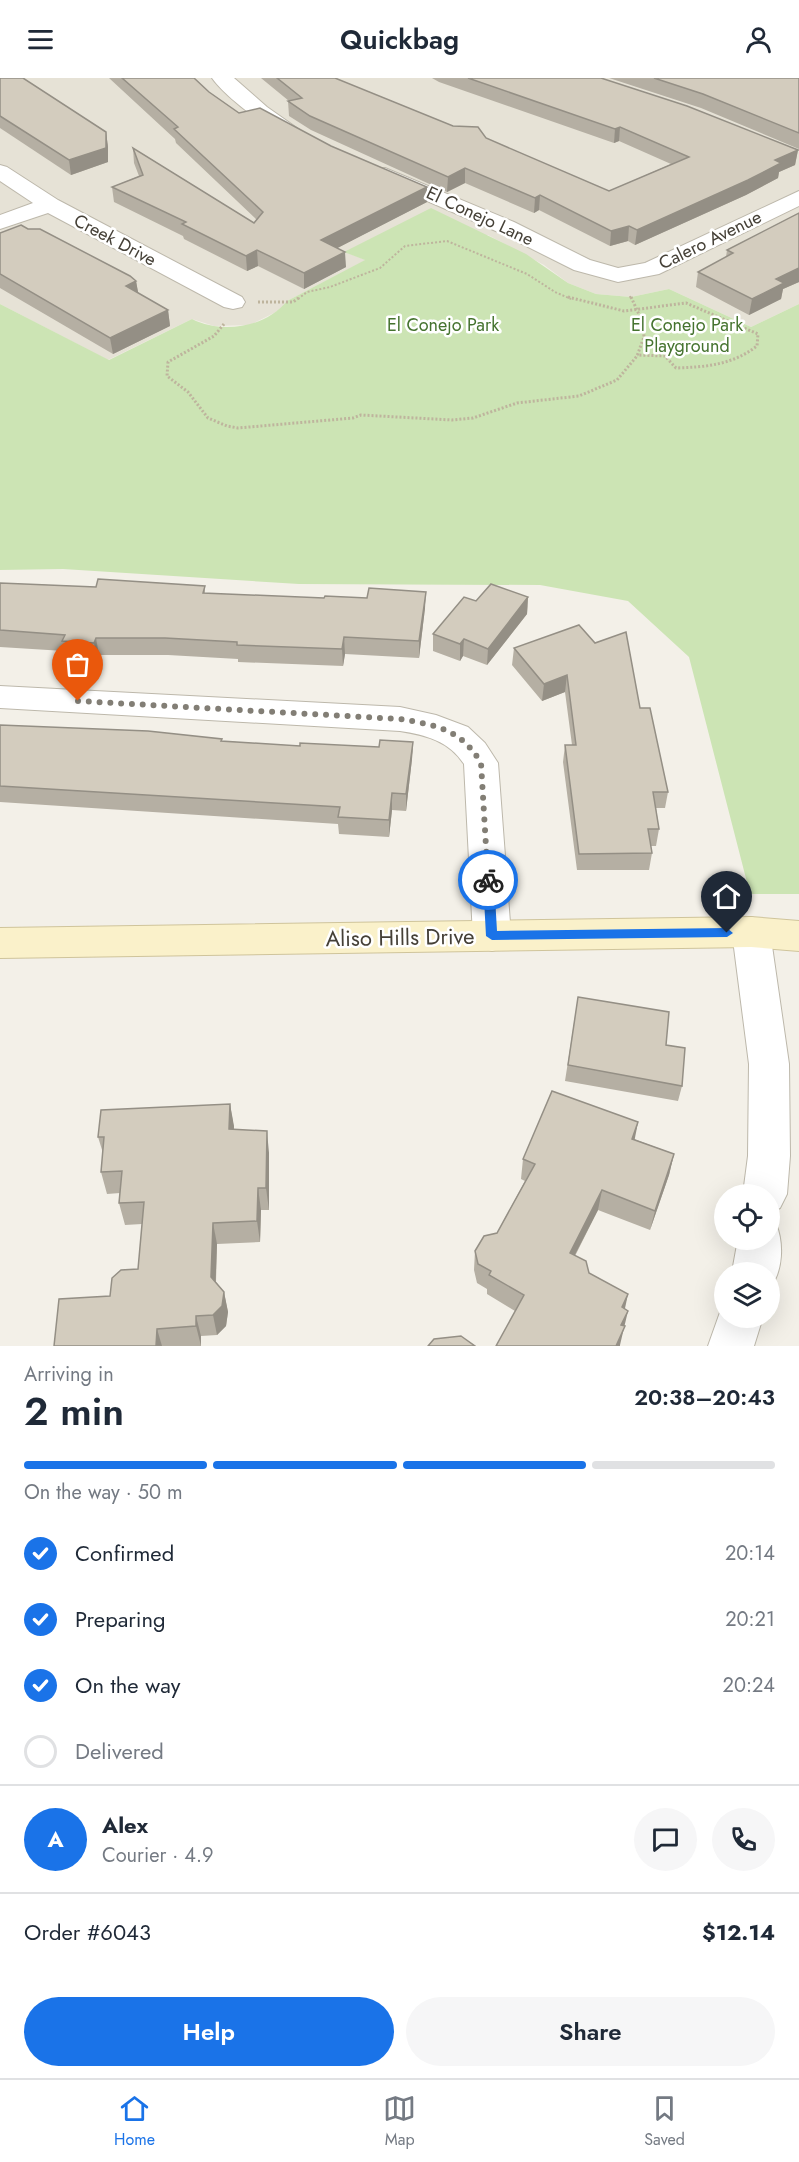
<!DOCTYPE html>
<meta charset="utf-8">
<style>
body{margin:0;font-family:Jost,sans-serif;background:#f6f6f7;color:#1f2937;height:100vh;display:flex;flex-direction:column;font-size:22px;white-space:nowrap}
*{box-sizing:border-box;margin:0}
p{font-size:20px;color:#747a83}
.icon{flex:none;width:33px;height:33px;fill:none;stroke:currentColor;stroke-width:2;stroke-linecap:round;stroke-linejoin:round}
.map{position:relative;height:1268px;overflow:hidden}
.side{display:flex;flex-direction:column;background:#fff;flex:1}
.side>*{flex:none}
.tools{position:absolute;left:714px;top:1106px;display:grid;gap:12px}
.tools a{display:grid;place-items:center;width:66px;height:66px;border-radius:50%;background:#fff;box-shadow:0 6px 24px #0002;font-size:30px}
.pin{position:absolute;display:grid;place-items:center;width:51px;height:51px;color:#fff;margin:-62px -26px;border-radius:50% 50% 50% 0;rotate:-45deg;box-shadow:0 0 6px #0007}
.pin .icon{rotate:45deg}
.courier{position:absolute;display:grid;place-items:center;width:60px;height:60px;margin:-30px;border:4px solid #1a73e8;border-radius:50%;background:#fff;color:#222;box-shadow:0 2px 8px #0007}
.overview em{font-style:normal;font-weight:600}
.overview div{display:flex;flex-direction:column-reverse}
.overview{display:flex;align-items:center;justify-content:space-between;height:102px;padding:0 24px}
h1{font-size:39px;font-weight:600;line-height:45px}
.bar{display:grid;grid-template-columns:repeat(4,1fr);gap:9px 6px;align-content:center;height:72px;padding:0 24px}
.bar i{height:8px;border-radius:4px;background:#e0e1e3}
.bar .on{background:#1a73e8}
.bar p{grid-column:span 4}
.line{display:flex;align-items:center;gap:15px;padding:0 24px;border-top:2px solid #e0e1e3}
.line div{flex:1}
.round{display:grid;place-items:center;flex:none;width:63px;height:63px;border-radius:32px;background:#f6f6f7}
ol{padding:0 24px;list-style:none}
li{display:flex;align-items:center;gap:18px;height:66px}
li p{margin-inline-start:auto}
li .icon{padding:6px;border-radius:50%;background:#1a73e8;color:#fff;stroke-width:4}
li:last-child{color:#747a83}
li i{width:33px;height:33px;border:3px solid #e0e1e3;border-radius:50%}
.action{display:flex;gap:12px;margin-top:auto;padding:12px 24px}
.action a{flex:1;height:69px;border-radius:36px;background:#1a73e8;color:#fff;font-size:24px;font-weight:600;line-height:69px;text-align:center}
.action a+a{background:#f6f6f7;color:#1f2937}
header{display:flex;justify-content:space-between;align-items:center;height:78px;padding:0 24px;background:#fff;font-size:27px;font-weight:600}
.tab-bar{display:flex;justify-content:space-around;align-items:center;height:84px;border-top:2px solid #e0e1e3;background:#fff;font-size:16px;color:#747a83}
.tab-bar a{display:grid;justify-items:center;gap:3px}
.tab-bar .on{color:#1a73e8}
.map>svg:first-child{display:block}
.residential{fill:#e6e2d6}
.green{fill:#cce4b4}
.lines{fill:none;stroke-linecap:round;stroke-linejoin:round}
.street-casing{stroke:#bdb8ab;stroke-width:2}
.secondary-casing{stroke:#cfc49b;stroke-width:2}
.path-far1{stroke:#beb49d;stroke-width:2;stroke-dasharray:2 2;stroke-linecap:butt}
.path{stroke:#beb49d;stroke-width:3;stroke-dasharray:2 2;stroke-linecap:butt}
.street{fill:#fff;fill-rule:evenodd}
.secondary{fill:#faf1ca;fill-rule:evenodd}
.wall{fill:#b5afa3}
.shaded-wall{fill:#948f85}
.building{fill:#d3ccbe;stroke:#948f85;stroke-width:1.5}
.route{fill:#1a73e8}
.done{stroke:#827e75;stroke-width:6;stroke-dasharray:0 10.8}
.labels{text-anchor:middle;stroke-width:5;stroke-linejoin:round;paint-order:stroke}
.far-street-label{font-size:18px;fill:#454037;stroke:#fff}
.far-park-label{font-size:18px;fill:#45732f;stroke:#fff}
.street-label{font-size:22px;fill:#454037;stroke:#fff}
</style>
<header><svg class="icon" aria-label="menu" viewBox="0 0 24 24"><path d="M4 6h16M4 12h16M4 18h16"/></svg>Quickbag<svg class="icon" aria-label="person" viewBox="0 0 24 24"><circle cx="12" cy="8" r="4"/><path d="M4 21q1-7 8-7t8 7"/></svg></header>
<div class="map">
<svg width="799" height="1268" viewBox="0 0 799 1268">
<rect width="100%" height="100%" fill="#f3f0e8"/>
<polygon class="residential" points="0,0 799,0 799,226 751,249 669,211 631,219 596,216 568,205 544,187 488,157 345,174 366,182 287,223 280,232 250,247 214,248 192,241 108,282 0,226"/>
<path class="green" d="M 431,130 L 526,176 L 568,205 L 596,216 L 631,219 L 669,211 L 751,249 L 799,226 L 799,816 L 750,816 L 689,579 L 628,523 L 540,507 L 299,506 L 63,491 L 0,492 L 0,226 L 109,282 L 192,241 C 222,256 265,250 287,223 L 365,182 L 344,174 Z"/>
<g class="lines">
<defs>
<g id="street">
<path d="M 212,0 L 234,0 L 267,29 L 304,55 L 301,59 C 281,64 224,18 212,0 Z"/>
<polygon points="0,87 7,89 58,122 242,219 245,224 242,229 233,231 224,229 48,135 0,151 0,137 33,125 0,103"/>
<polygon points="385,90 514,144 590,182 618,190 645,185 799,113 799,128 659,196 618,204 574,192 498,154 377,101 374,96 377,91"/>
<path d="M 0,608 L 400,629 L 436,637 L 468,649 L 485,665 L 498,685 L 511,858 L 505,869 L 492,873 L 479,869 L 473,858 L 464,686 C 449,663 426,657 400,653 L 0,630 Z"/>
<polygon points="751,839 764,843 770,854 789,986 790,1078 787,1116 780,1130 770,1135 770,1116 743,1116 748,1078 749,986 732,854 738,843"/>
<path d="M 770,1144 L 776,1146 C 784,1165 783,1193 770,1210 L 770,1194 L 732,1194 L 738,1161 L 770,1161 Z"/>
<polygon points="724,1223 724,1239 763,1239 754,1268 708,1268"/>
</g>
<polygon id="secondary" points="751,839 799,843 799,873 751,869 0,880 0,850"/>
</defs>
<use href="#street" class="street-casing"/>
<use href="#secondary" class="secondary-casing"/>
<g class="path-far1">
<polyline points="630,218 631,221"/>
<polyline points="298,221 307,214 330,209 380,190 405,168 447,163 527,196 555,214 571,221"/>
</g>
<g class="path">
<path d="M 568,219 L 624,233 L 686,225 L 758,256 L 757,268 C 732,287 706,289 676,290 L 665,278 L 637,277"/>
<polyline points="258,224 293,224 300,219"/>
<polyline points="224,246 214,258 168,284 167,298 188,314 208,340 227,348 238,350 353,340 361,337 452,342 473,340 517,325 579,318 617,302 637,278 644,259 643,245 631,219"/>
</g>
<use href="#street" class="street"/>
<use href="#secondary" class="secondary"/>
</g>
<g class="wall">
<polygon points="0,0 106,54 108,69 108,84 71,97 0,50"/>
<polygon points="109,0 194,0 209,14 239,35 427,124 337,170 346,189 304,211 258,188 247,193 184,161 183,158 114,124 112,109 139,98 134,85 133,70 254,145 257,142 176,65 175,61"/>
<polygon points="261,0 335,0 453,48 486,60 609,113 671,86 619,63 614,65 439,4 432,0 600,0 798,72 795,87 779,94 778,100 746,117 635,167 628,163 610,168 539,132 534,135 465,105 447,114 311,52 289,38 288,23 289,23"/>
<polygon points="609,0 799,0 799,71 701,30"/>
<polygon points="799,135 799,204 783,211 781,221 749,237 696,209 698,194 726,179 727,172"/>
<polygon points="28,151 136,203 138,215 168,232 170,248 113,276 0,210 0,155"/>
<polygon points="0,505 96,509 205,508 205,515 425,530 419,580 345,576 343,588 238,584 238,581 168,577 99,577 97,582 66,580 64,573 0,569"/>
<polygon points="528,519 527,536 487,587 463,578 460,583 433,573 433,556 476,523"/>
<polygon points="514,570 640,630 668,714 665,730 656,730 659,751 656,768 651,768 652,775 649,792 577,792 563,684 565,667 572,667 565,614 542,623 512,587"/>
<polygon points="0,647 222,661 222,663 300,668 379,669 413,664 412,681 406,733 392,732 389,759 339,756 338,746 0,724"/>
<polygon points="578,919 666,967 682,1008 678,1023 565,1003"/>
<polygon points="230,1026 234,1051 269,1075 269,1132 261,1132 260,1164 217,1166 216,1204 224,1214 228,1234 226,1248 217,1257 201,1258 201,1268 54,1268 110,1218 138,1191 142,1146 125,1147 119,1125 120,1115 107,1116 101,1094 103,1075 98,1059"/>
<polygon points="638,1044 634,1061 674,1076 669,1097 650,1152 598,1132 575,1178 589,1195 628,1216 624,1231 515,1233 487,1216 487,1211 477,1205 474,1192 475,1173 497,1155 525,1103 521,1101 523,1081"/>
</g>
<g class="shaded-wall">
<polygon points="620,49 619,63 614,65 615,51"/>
<polygon points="106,54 108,69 108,84 71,97 69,82"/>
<polygon points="798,72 795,87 779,94 778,100 746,117 635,167 637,152 775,82"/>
<polygon points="465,90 465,105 447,114 448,99"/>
<polygon points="427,109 427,124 322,178 321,162"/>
<polygon points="540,117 539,132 534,135 535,120"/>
<polygon points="629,148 628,163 610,168 611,153"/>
<polygon points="257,172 258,188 247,193 246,178"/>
<polygon points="345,174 346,189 304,211 304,195"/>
<polygon points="799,190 799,204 783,211 781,221 749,237 752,221 776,201"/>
<polygon points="136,203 139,219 126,208"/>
<polygon points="168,232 170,248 113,276 110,260"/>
<polygon points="426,514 425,530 419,580 419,563"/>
<polygon points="528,519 527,536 487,587 488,571"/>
<polygon points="344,559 345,576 343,588 342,571"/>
<polygon points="96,560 99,577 97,582 94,565"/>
<polygon points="464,561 463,578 460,583 460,566"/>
<polygon points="567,597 565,614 542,623 544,606"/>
<polygon points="413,664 412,681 406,733 406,716"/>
<polygon points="392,715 392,732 389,759 389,742"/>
<polygon points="230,1026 234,1048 233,1073 229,1051"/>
<polygon points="638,1044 634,1065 632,1061"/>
<polygon points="267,1053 269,1075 269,1132 266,1110"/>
<polygon points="674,1076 669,1097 650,1152 655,1133"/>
<polygon points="258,1110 261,1132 260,1164 257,1143"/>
<polygon points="602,1112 598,1132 566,1194 570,1175"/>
<polygon points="213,1145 217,1166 215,1220 211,1199"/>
<polygon points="224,1214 228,1234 226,1248 217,1257 213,1237"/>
<polygon points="628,1216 624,1235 622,1229"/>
<polygon points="628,1233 620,1267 620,1268 616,1268 621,1247"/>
<polygon points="196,1238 201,1258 201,1268 196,1248"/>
<polygon points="157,1251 162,1268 156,1268"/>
</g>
<g class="building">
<polygon points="0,0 23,0 106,54 106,70 69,82 0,38"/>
<polygon points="122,0 194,0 209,14 239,35 260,30 331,68 427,109 321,162 345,174 304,195 257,172 246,178 182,146 186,144 112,109 143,97 133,70 254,145 263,134 174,51 178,49"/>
<polygon points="277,0 335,0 453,48 478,49 486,60 609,113 689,79 620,49 615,51 468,0 601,0 687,28 798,72 775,82 781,85 748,102 637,152 629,148 611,153 540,117 535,120 465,90 448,99 310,38 288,23 302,20"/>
<polygon points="654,0 799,0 799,55 703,16"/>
<polygon points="799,135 799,190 776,201 784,205 752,221 698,194 733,175 727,172"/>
<polygon points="21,147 28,151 40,151 130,198 136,203 126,208 168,232 110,260 0,196 0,155"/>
<polygon points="98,501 205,508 203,515 324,520 325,518 367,520 369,510 426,514 419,563 344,559 342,571 237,567 237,564 165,560 96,560 94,565 62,563 65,557 0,552 0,505 96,509"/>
<polygon points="491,506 528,519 488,571 464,561 460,566 433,556 464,519 476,523"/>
<polygon points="579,547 595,565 626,554 640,630 650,630 668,714 653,714 659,751 648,751 652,775 579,776 565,667 576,667 567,597 544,606 514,570"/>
<polygon points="0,647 148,653 222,661 221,663 300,668 300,665 379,669 380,662 413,664 406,716 392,715 389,742 338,739 340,729 0,708"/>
<polygon points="578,919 669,934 666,967 685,970 682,1008 568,987"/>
<polygon points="552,1013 638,1044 632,1061 674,1076 655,1133 602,1112 570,1175 586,1183 589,1195 628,1216 622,1229 628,1233 621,1247 625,1248 616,1268 496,1268 524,1217 489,1197 491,1193 478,1186 475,1173 484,1158 497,1155 535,1086 523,1081"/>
<polygon points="230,1026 229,1051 267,1053 266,1110 258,1110 257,1143 213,1145 211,1199 224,1214 222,1228 213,1237 196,1238 196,1248 157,1251 156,1268 54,1268 59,1221 110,1218 112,1200 121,1192 138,1191 144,1124 119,1125 122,1093 101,1094 104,1059 98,1059 101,1032"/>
<polygon points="461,1258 475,1268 428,1268 434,1261"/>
</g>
<polygon class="route" points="488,798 494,802 497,853 727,850 733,855 727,859 492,862 486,858 483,802"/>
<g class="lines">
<path class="done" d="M 78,623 L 400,641 C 436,647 461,651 481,685 L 488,802"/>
</g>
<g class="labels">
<g class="far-street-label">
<text transform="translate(480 138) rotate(25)" y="6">El Conejo Lane</text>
<text transform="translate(115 162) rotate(28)" y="6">Creek Drive</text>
<text transform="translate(710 162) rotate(-26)" y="6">Calero Avenue</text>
</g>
<g class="far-park-label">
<text x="443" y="253">El Conejo Park</text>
<text x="687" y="253">El Conejo Park<tspan x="687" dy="21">Playground</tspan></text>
</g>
<g class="street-label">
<text transform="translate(400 859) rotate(-1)" y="8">Aliso Hills Drive</text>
</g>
</g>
</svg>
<div class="tools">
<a><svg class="icon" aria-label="locate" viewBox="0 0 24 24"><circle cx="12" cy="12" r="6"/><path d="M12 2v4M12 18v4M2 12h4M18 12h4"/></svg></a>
<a><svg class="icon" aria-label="layers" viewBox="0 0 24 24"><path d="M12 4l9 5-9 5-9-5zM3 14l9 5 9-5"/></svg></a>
</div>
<div class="pin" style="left:78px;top:623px;background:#ea580c"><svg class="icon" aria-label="bag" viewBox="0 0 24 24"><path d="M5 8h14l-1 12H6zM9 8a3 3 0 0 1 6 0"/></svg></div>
<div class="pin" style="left:727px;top:855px;background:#1f2937"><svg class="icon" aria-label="home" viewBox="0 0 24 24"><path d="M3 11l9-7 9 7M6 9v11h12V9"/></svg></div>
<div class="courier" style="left:488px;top:802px"><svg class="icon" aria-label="bike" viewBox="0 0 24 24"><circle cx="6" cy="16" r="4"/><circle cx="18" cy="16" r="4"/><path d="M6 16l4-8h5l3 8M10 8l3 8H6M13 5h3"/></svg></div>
</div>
<section class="side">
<div class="overview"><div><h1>2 min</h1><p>Arriving in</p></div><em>20:38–20:43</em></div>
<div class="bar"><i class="on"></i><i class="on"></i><i class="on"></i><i></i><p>On the way · 50 m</p></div>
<ol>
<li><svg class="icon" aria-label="check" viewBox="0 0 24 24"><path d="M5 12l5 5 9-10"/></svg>Confirmed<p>20:14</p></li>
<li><svg class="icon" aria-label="check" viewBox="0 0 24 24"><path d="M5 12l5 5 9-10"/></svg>Preparing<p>20:21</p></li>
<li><svg class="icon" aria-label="check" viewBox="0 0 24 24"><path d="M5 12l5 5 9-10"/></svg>On the way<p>20:24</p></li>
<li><i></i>Delivered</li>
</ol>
<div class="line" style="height:108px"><b class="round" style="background:#1a73e8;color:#fff">A</b><div><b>Alex</b><p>Courier · 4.9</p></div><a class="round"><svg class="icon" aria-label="chat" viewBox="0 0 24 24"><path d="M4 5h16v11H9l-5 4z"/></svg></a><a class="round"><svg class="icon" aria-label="phone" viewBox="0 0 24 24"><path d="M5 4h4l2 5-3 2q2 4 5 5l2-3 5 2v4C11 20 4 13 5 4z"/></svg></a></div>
<div class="line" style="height:78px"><div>Order #6043</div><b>$12.14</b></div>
<div class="action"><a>Help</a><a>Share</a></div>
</section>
<nav class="tab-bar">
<a class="on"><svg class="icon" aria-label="home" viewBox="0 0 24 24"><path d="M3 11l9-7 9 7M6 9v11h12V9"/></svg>Home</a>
<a><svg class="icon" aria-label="map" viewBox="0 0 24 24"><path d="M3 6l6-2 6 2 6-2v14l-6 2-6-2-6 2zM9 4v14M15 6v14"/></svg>Map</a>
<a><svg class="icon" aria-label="saved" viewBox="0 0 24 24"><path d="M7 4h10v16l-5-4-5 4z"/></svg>Saved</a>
</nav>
